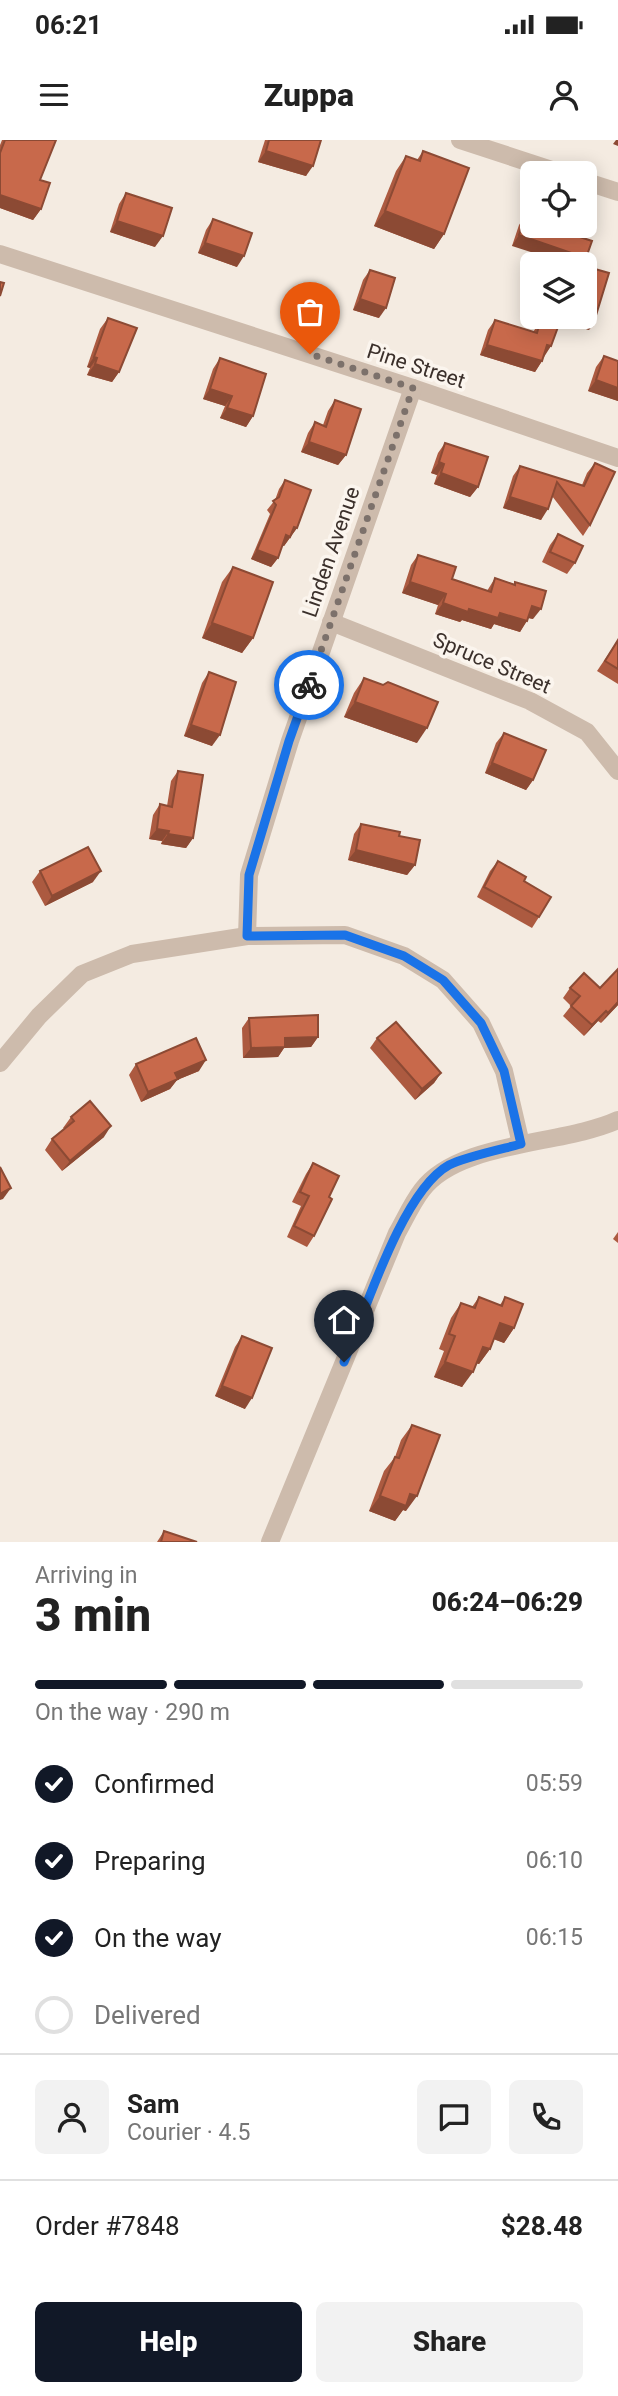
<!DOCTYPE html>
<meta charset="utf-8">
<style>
body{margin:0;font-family:Roboto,sans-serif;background:#f2f2f2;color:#222;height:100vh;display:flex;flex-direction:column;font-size:26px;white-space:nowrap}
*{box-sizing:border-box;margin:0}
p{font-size:23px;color:#767676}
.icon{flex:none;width:38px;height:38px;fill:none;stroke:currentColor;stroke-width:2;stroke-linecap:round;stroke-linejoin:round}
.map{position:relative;height:1402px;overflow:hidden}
.details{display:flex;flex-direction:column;background:#fff;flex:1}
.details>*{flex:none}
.buttons{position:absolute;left:520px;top:21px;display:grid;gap:14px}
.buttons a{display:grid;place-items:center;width:77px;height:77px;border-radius:10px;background:#fff;box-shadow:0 4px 18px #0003;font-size:35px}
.pin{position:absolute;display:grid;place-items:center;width:60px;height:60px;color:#fff;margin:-72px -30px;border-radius:50% 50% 50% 0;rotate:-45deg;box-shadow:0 0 7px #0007}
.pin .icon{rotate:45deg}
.courier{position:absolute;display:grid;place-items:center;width:70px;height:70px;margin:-35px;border:5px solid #1a73e8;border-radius:50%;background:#fff;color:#222;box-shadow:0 2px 9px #0007}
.overview em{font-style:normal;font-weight:800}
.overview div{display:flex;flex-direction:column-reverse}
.overview{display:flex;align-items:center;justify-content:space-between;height:119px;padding:0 35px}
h1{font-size:46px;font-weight:800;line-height:52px}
.bar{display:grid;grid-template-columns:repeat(4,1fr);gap:10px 7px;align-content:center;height:84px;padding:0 35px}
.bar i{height:9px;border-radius:5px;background:#e0e0e0}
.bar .on{background:#111827}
.bar p{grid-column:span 4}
.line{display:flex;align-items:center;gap:18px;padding:0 35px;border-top:2px solid #e0e0e0}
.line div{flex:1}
.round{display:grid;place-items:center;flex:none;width:74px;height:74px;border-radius:10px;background:#f2f2f2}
ol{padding:0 35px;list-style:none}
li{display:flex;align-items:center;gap:21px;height:77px}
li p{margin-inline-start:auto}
li .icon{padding:7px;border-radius:50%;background:#111827;color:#fff;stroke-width:4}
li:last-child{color:#767676}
li i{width:38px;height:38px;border:4px solid #e0e0e0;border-radius:50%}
.button{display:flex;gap:14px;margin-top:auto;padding:14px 35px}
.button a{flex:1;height:80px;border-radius:10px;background:#111827;color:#fff;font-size:28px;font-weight:800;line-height:80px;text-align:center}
.button a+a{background:#f2f2f2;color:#222}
.status{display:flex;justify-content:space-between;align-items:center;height:49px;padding:0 35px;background:#fff;direction:ltr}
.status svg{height:19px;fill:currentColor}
header{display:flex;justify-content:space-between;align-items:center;height:91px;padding:0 35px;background:#fff;font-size:32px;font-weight:800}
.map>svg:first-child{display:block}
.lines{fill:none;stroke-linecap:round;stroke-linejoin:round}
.street{stroke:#cdbbac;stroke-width:18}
.wall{fill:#ac5a40}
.shaded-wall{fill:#8c4a34}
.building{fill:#c8694b;stroke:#8c4a34;stroke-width:2}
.done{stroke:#7c716b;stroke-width:7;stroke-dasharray:0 12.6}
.route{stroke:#1a73e8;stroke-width:9}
.labels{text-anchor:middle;stroke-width:7;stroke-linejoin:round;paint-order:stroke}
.street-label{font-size:21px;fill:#3b302b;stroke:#fbf5ee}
</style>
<div class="status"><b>06:21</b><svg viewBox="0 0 49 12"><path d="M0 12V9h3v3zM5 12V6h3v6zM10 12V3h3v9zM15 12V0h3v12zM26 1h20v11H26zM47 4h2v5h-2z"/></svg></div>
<header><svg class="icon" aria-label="menu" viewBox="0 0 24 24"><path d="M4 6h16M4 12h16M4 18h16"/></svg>Zuppa<svg class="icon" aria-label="person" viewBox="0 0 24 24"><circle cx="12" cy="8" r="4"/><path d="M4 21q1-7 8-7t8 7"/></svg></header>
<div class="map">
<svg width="618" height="1402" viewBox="0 0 618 1402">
<rect width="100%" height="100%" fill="#f4ebe1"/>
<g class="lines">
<g class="street">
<polyline points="460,0 561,33"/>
<polyline points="584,41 618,52"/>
<polyline points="0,114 413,248 618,318"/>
<polyline points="331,482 530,561 587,592 618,631"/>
<polyline points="247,796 249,735 290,601 413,248"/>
<polyline points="0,923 39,876 82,834 132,814 247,796 345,795 404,816 443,840 481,883 504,931 521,1004"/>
<path d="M 270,1402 L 397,1093 C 405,1079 412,1063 422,1050 C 458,1001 564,1005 618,980"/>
</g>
</g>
<g class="wall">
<polygon points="2,0 56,0 40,40 41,69 33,80 0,68 0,5"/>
<polygon points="265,0 321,0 306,36 258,22"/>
<polygon points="423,11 444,94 434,109 374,86 396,31 406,16 417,20"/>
<polygon points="126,53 155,107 110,92 119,64"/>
<polygon points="526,75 580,97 512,106 519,85"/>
<polygon points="213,79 237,127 198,113 206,90"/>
<polygon points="595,129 589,190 574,185 576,177 584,177 584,153 591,134"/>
<polygon points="370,130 379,178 353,170 363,140"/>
<polygon points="108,178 119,232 112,242 87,235 90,228 87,227 100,189"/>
<polygon points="495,180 533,192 540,182 551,206 543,216 542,221 535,232 480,215 488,190"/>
<polygon points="604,216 618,221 618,261 588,251 596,227"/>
<polygon points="220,218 253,276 246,287 220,278 225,266 203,259 213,229"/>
<polygon points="335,260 346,315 338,325 301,312 308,293 315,282 323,285 328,271"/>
<polygon points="445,303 478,347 470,357 434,344 437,335 431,333 438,313"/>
<polygon points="595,323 590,385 583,396 552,356 541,380 503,368 513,336 520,326 582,345 587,333"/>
<polygon points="285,340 297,388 284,406 282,405 278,418 271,427 251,419 270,374 267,370 275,360 279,349"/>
<polygon points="558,394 575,423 567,434 542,422 550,405"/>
<polygon points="418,415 452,439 487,451 495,438 514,444 515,442 533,479 528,478 520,492 494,484 491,489 462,480 460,482 435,474 438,465 402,453 411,425"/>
<polygon points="233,427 253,498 242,513 202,498 222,442"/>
<polygon points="618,500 618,544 597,531"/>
<polygon points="209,532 212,606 184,596 202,543"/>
<polygon points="364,538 417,603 344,577 354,553"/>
<polygon points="504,593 533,640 526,650 485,633 496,603"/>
<polygon points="178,631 193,698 186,708 161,704 162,701 149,699 153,675 160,664 167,666 171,641"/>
<polygon points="361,684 399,696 415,725 407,735 348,720 354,694"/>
<polygon points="498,721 524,741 539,777 532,788 477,757 490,731"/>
<polygon points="40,731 93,742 45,766 32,742"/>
<polygon points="570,848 618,865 601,883 598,881 584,896 563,876 571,866 563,858"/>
<polygon points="249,878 318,897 311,907 284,908 278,917 243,918 242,888"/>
<polygon points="377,898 441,933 434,943 415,960 370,908"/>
<polygon points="136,924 199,931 177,940 170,949 141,962 129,935"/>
<polygon points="71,977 104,997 62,1031 45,1010 52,999 65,989 63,988"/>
<polygon points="313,1023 329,1057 314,1096 307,1107 287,1097 301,1066 292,1062 306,1034"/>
<polygon points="618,1092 618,1103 613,1099"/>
<polygon points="479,1157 500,1165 505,1157 514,1188 504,1203 493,1199 490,1209 479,1224 476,1223 462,1247 434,1237 444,1211 439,1209 451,1178 461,1163 472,1167"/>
<polygon points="242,1196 245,1269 215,1256 235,1207"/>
<polygon points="412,1285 406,1371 403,1370 395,1381 369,1371 384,1331 395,1317 401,1300"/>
<polygon points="164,1391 197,1402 157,1402"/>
</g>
<g class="shaded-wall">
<polygon points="616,0 618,0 618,6 613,4"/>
<polygon points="266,11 313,26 306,36 258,22"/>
<polygon points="0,55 41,69 33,80 0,68"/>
<polygon points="385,71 444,94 434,109 374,86"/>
<polygon points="117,81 163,96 155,107 110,92"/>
<polygon points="519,95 586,118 582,124 568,124 512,106"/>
<polygon points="205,103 244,116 237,127 198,113"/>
<polygon points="360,159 386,168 379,178 353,170"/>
<polygon points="577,180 593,185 589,190 574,185"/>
<polygon points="487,205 542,221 535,232 480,215"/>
<polygon points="547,205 551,206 544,217 540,215"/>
<polygon points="94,217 97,218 90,228 87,227"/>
<polygon points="95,224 119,232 112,242 87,235"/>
<polygon points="596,240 618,248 618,261 588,251"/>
<polygon points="210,249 232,256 225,266 203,259"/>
<polygon points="227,268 253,276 246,287 220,278"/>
<polygon points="309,302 346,315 338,325 301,312"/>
<polygon points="439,322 444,324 437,335 431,333"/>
<polygon points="441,333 478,347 470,357 434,344"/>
<polygon points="510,357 548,369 541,380 503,368"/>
<polygon points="294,387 297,388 284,406 280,404 286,395"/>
<polygon points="257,410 278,418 271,427 251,419"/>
<polygon points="410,442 446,454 438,465 402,453"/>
<polygon points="443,463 469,469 500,473 527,481 520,492 494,484 491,489 462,480 460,482 435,474"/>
<polygon points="532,466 541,469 533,479 525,477"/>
<polygon points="212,483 253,498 242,513 202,498"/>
<polygon points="355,562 427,588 417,603 344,577"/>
<polygon points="191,585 220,595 212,606 184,596"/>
<polygon points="492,623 533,640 526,650 485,633"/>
<polygon points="157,689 169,691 162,701 149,699"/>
<polygon points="168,694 193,698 186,708 161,704"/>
<polygon points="356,710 415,725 407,735 348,720"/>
<polygon points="101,731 93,742 45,766 52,756"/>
<polygon points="618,862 618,865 601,883 608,873"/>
<polygon points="606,871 598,881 584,896 592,885"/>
<polygon points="318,897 311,907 284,908 278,917 243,918 251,908 285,898"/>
<polygon points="206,920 199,931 177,940 170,949 141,962 148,952 175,933"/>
<polygon points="441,933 434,943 415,960 422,949"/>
<polygon points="111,986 104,997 62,1031 70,1021"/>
<polygon points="11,1048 3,1059 0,1060 0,1054"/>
<polygon points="500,1183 514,1188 504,1203 489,1197"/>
<polygon points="483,1207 490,1209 479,1224 472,1222"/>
<polygon points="445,1222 473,1232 462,1247 434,1237"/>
<polygon points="222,1246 252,1258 245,1269 215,1256"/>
<polygon points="410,1354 417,1356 406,1371 403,1370 395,1381 369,1371 380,1356"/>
</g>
<g class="building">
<polygon points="5,0 56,0 40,40 50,43 41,69 0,55 0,13"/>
<polygon points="269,0 321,0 313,26 266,11"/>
<polygon points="423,11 469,28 444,94 385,71 406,16 420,21"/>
<polygon points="126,53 172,68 163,96 117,81"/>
<polygon points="526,75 532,77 532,86 583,86 580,97 592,101 586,118 519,95"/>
<polygon points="213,79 252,93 244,116 205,103"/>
<polygon points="595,129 609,133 593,185 577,180 578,177 584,177 584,159"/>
<polygon points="370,130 395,138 386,168 360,159"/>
<polygon points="0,142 4,143 0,156"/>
<polygon points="108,178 137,188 119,232 95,224 97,218 94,217"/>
<polygon points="495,180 537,193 540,182 558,187 551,206 547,205 542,221 487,205"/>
<polygon points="604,216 618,221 618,248 596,240"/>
<polygon points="220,218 266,234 253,276 227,268 232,256 210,249"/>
<polygon points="335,260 361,269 346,315 309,302 315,282 326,287"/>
<polygon points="445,303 488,317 478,347 441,333 444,324 439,322"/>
<polygon points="595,323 615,332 590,385 557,342 548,369 510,357 520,326 584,346"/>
<polygon points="285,340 311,350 297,388 294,387 290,397 286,395 278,418 257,410 276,365 273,361 279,357"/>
<polygon points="558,394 583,406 575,423 550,412"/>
<polygon points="418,415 456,427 452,439 491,452 495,438 515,445 515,442 546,451 541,469 532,466 527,481 500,473 498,478 469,469 468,472 443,463 446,454 410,442"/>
<polygon points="233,427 273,442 253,498 212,483"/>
<polygon points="618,500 618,529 605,521"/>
<polygon points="209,532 236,542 220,595 191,585"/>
<polygon points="364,538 383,545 388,542 438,562 427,588 355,562"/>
<polygon points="504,593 546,610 533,640 492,623"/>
<polygon points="178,631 203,635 193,698 168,694 169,691 157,689 160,664 172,667"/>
<polygon points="361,684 400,692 399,696 420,700 415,725 356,710"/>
<polygon points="88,707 101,731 52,756 40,731"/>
<polygon points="498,721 526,737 524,741 551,757 539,777 484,747"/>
<polygon points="618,829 618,862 608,873 606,871 592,885 571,866 580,856 570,848 584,833 600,848"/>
<polygon points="318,875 318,897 285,898 285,907 251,908 249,878"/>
<polygon points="396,882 441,933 422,949 377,898"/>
<polygon points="196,898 206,920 175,933 178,939 148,952 136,924"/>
<polygon points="90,961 111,986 70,1021 52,999 74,981 71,977"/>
<polygon points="313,1023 339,1036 329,1057 332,1059 314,1096 294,1086 309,1056 300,1052"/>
<polygon points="0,1027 11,1048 0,1054"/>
<polygon points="479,1157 502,1166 505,1157 523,1164 514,1188 500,1183 490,1209 483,1207 473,1232 445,1222 455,1196 449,1194 461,1163 475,1168"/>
<polygon points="242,1196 272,1208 252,1258 222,1246"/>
<polygon points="412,1285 440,1295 417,1356 410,1354 406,1366 380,1356 395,1317 399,1318"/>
<polygon points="164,1391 197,1402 161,1402"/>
</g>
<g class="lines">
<polyline class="done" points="309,545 413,248 310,214"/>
<path class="route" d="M 309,545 L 289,601 L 249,735 L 247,796 L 345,795 L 404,816 L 443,840 L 481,883 L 504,931 L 521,1004 C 502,1009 464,1017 449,1025 C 402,1051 365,1172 344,1222"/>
</g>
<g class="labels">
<g class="street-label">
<text transform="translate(416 226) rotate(18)" y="7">Pine Street</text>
<text transform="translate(331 412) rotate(-71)" y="7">Linden Avenue</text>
<text transform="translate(492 523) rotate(23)" y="7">Spruce Street</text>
</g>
</g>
</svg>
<div class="buttons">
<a><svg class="icon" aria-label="locate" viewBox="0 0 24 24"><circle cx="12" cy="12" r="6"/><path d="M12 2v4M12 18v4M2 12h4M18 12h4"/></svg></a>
<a><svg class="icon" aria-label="layers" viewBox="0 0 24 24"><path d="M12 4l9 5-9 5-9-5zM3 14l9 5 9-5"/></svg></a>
</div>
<div class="pin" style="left:310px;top:214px;background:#ea580c"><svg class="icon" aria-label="bag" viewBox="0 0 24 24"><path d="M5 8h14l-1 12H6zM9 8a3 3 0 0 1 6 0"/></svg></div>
<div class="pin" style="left:344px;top:1222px;background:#1f2937"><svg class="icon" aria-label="home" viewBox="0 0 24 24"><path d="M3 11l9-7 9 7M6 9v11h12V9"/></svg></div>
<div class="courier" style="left:309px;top:545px"><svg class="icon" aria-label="bike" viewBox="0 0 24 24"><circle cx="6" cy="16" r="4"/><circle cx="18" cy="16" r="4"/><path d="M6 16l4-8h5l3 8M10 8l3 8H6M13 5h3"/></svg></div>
</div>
<section class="details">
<div class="overview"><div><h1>3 min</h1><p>Arriving in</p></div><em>06:24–06:29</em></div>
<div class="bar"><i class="on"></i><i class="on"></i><i class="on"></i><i></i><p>On the way · 290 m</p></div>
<ol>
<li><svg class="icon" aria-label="check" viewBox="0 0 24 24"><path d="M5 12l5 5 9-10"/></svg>Confirmed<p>05:59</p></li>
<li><svg class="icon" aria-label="check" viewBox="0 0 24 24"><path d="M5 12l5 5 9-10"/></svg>Preparing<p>06:10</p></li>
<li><svg class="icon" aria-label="check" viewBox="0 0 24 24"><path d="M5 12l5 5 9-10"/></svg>On the way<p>06:15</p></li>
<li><i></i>Delivered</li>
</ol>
<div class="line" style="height:126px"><a class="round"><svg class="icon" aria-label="person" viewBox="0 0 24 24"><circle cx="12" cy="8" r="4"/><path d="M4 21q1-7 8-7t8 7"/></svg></a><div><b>Sam</b><p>Courier · 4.5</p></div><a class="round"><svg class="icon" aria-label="chat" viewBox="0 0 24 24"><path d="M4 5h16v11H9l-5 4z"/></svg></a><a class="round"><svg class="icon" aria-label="phone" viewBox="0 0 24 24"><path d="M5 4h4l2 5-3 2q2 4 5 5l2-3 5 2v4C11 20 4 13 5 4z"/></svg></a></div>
<div class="line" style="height:91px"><div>Order #7848</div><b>$28.48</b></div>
<div class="button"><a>Help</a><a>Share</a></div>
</section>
